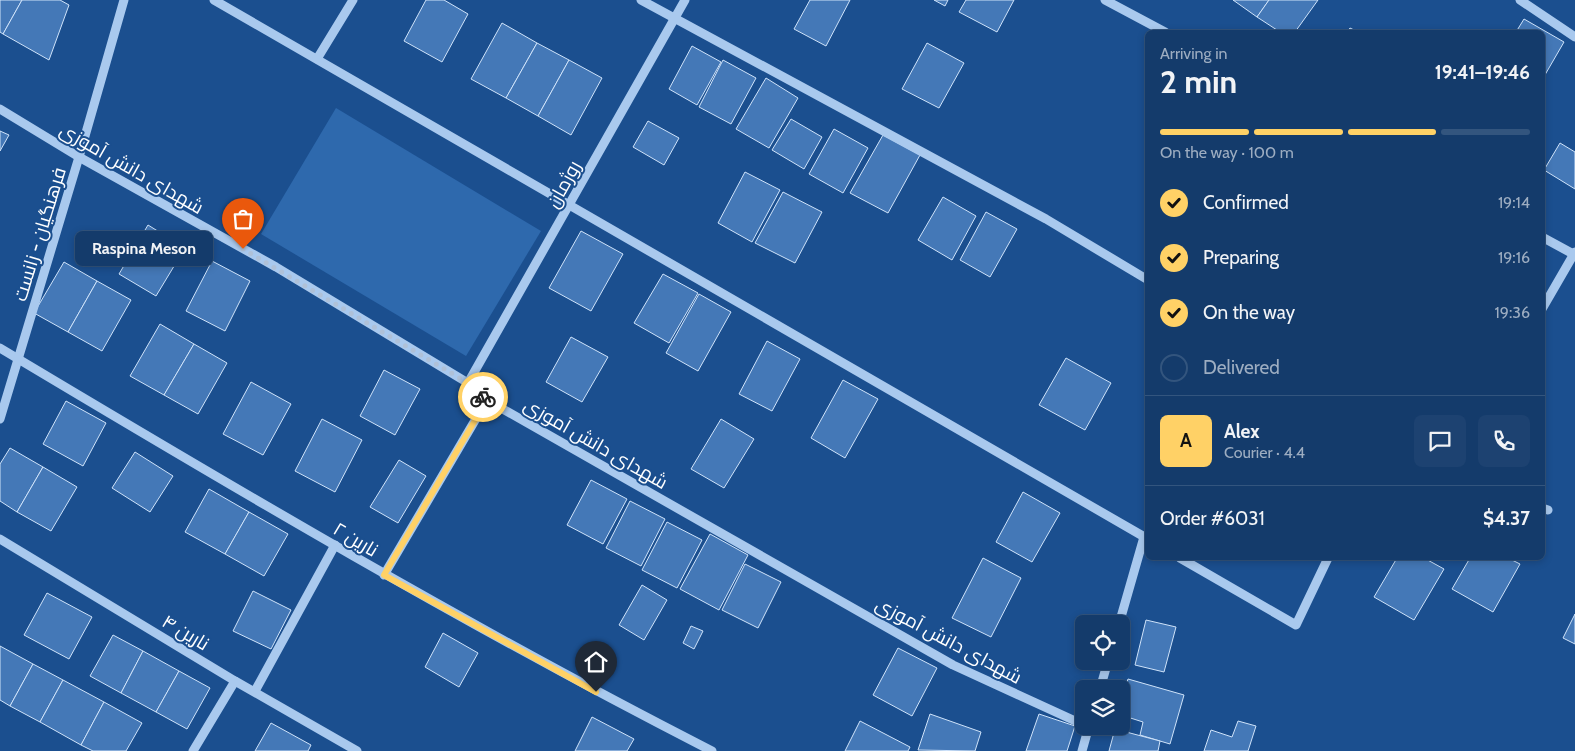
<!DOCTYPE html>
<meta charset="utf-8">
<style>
body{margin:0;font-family:Cabin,Cairo,sans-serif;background:#1d4271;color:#f1f3f6;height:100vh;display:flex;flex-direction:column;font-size:19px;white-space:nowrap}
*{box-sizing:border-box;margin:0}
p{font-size:16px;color:#9dadc1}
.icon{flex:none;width:28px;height:28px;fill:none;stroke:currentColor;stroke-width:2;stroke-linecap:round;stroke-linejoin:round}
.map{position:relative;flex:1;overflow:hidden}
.details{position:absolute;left:1145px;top:30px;width:400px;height:530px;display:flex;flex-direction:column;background:#143b6b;border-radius:8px;box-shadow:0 2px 8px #0003,0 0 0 1px #33557e}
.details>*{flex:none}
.controls{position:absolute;left:1075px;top:615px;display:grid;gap:10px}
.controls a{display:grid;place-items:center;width:55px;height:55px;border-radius:8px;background:#143b6b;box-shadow:0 2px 8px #0003,0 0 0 1px #33557e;font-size:25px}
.pin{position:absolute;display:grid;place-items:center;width:42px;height:42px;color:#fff;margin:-51px -21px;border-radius:50% 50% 50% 0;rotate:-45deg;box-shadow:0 0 5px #0007}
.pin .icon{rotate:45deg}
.courier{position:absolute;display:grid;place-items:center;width:50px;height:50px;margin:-25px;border:4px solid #ffd166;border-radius:50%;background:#fff;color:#222;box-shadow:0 1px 6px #0007}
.bubble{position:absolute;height:35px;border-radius:8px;background:#143b6b;box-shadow:0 2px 8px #0003,0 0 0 1px #33557e;font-size:16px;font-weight:800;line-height:35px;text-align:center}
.overview em{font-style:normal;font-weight:800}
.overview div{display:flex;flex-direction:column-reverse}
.overview{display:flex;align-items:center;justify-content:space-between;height:85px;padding:0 15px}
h1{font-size:32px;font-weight:800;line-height:38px}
.bar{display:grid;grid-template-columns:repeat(4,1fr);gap:8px 5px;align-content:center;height:60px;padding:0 15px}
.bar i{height:6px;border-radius:4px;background:#33557e}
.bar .on{background:#ffd166}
.bar p{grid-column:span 4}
.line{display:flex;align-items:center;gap:12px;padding:0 15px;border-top:1px solid #33557e}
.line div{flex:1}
.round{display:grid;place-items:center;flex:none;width:52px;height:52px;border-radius:8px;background:#1d4271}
ol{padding:0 15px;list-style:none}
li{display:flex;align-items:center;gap:15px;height:55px}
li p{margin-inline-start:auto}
li .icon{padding:5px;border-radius:50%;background:#ffd166;color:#111;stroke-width:4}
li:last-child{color:#9dadc1}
li i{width:28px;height:28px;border:2px solid #33557e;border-radius:50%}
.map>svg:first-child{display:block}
.green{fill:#2e69ad}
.building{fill:#4478b7;stroke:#cfe3fa}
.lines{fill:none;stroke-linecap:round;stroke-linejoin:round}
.minor{stroke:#a9c9ee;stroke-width:9}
.done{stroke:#afc1d8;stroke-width:5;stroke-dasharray:0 9}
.route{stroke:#ffd166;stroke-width:6}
.labels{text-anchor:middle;stroke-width:4;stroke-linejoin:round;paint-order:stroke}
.street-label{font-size:19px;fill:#fff;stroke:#1b4f8f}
</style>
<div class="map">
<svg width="1575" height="751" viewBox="0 0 1575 751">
<rect width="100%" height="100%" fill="#1b4f8f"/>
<polygon class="green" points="336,108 541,231 466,356 261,234"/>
<g class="building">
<polygon points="0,0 22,0 3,34 0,32"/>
<polygon points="22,0 60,0 69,5 49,60 3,34"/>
<polygon points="426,0 444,0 468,14 442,62 404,41"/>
<polygon points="810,0 850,0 826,46 794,29"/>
<polygon points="934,0 948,0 945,6"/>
<polygon points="966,0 1014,0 997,32 959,12"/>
<polygon points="1233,0 1269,0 1257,17"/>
<polygon points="1269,0 1318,0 1295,32 1280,32 1257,17"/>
<polygon points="1524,19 1564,42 1542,80 1542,32 1516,32"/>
<polygon points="502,23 537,43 506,98 471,79"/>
<polygon points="1350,28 1358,32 1347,32"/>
<polygon points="537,43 569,60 538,116 506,98"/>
<polygon points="927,43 964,63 939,108 902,89"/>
<polygon points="692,46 721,62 697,105 669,89"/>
<polygon points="569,60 602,78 571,135 538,116"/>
<polygon points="723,60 756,78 731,124 699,107"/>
<polygon points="766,78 798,98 769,148 736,129"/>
<polygon points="791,119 822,137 804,169 772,150"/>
<polygon points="648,121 679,138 664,165 633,147"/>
<polygon points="834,129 868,148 843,193 809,174"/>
<polygon points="0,131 9,135 0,151"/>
<polygon points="883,135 920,155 888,213 850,193"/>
<polygon points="1560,143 1575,152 1575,189 1544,170"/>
<polygon points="745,172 780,190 752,242 718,223"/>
<polygon points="783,192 822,212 795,263 755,243"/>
<polygon points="943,197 976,216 952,260 918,240"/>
<polygon points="986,212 1017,229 990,277 960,260"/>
<polygon points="148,225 185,248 156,296 119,274"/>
<polygon points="581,231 623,254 591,311 549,288"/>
<polygon points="212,261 250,281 225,331 186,311"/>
<polygon points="64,262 97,281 68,332 34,313"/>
<polygon points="663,274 698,293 669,343 634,323"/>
<polygon points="97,281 131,300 102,351 68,332"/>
<polygon points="699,294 731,312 698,371 666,353"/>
<polygon points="160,324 194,344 164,395 130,376"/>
<polygon points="571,337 608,357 582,402 546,382"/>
<polygon points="767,341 800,359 772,411 739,394"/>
<polygon points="194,344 227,363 198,414 164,395"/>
<polygon points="1066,358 1111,383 1085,430 1039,405"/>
<polygon points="384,370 420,389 395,435 360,416"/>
<polygon points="843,380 878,399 845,458 811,438"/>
<polygon points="251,382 291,404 263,455 223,434"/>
<polygon points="66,401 106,423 83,466 43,444"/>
<polygon points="322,419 362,440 335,492 295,471"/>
<polygon points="721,419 754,439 724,488 691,469"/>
<polygon points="10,448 43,467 17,512 0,501 0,464"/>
<polygon points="135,452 173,476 150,512 112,488"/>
<polygon points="399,460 426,476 398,523 370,507"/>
<polygon points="43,467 77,487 51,531 17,512"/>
<polygon points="591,480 627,499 603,544 567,525"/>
<polygon points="209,489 249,512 225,554 185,532"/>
<polygon points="1023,492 1060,513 1032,562 996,542"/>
<polygon points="630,501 665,519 641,566 606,548"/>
<polygon points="249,512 288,534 264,576 225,554"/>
<polygon points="667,522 702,540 677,588 642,570"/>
<polygon points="710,534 748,555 719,610 680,589"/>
<polygon points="983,558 1021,578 991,637 952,618"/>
<polygon points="1397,558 1424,558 1444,569 1414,620 1374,597"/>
<polygon points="1470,558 1508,558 1520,564 1493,612 1452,589"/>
<polygon points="745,564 781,582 758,628 722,610"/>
<polygon points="642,585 667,600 644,640 619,625"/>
<polygon points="253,591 291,610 271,649 233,631"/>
<polygon points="47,593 92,617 69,659 24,635"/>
<polygon points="1575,614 1575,644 1563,638"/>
<polygon points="1146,620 1176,627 1164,672 1135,665"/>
<polygon points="691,626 703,631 694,649 683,643"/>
<polygon points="443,633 478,653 459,687 425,667"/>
<polygon points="113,635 143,651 121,693 90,676"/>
<polygon points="0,646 33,664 10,706 0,700"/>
<polygon points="898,648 937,668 912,716 873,695"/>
<polygon points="143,651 179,671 156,712 121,693"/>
<polygon points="33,664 63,680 40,722 10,706"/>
<polygon points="179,671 210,688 187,729 156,712"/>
<polygon points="1128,679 1184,695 1170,744 1140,735 1143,722 1121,715 1121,701"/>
<polygon points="63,680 104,702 81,745 40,722"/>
<polygon points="104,702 142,723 126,751 93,751 81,745"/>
<polygon points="930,714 981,732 975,751 918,750"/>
<polygon points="1039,714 1075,726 1067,751 1026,751"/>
<polygon points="592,717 634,739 627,751 575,751"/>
<polygon points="860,721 910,747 908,751 845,751"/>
<polygon points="1238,721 1256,726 1248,751 1204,751 1211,730 1232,737"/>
<polygon points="271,723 311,745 308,751 255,751"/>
<polygon points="1115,729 1160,741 1158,751 1109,751"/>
</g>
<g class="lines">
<g class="minor">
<polyline points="214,0 1148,539"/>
<polyline points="641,0 1046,219 1148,280"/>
<polyline points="1105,0 1165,32"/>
<polyline points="1520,0 1575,37"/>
<polyline points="317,59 353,0"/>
<polyline points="0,109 79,157 276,267 468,383 487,400 953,665 1084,725"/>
<polyline points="1542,237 1575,255"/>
<polyline points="1542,309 1575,252"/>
<path d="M 0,348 C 234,488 469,627 712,751"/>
<polyline points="468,383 685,0"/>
<polyline points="0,419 79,157 124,0"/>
<polyline points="1542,508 1548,510"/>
<polyline points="0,539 235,681 357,751"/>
<polyline points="1180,558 1296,625 1328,558"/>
<polyline points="384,575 487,400"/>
<polyline points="1119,624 1144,537"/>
<polyline points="1100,689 1108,661"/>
<polyline points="255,691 335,545"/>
<polyline points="193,751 235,681"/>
<polyline points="1082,751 1089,726"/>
</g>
</g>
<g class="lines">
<polyline class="done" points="243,249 468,383 483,397"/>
<polyline class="route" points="483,397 487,400 384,575 596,692"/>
</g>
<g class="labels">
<g class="street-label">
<text transform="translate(132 168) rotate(30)" y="7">شهدای دانش آموزی</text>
<text transform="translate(563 184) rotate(-61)" y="7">روژمان</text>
<text transform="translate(39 234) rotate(-73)" y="7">فرهنگیان - زانست</text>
<text transform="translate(596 443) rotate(30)" y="7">شهدای دانش آموزی</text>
<text transform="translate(356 539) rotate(31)" y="7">نارین ۲</text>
<text transform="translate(186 632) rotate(31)" y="7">نارین ۴</text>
<text transform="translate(949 640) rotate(28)" y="7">شهدای دانش آموزی</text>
</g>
</g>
</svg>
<div class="controls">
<a><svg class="icon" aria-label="locate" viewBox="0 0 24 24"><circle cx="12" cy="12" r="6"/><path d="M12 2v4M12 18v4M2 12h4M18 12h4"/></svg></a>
<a><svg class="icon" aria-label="layers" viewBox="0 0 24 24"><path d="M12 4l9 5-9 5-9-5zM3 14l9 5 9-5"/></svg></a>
</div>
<div class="pin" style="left:243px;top:249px;background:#ea580c"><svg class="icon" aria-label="bag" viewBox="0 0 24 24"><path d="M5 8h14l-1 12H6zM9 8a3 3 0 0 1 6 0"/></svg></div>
<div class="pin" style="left:596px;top:692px;background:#1f2937"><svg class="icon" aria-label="home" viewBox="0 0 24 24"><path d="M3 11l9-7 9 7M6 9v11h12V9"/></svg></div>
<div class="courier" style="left:483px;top:397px"><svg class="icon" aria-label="bike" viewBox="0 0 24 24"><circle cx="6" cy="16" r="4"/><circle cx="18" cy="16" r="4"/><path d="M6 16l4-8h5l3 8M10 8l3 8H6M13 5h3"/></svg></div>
<div class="bubble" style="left:75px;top:231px;width:138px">Raspina Meson</div>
<section class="details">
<div class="overview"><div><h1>2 min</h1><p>Arriving in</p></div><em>19:41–19:46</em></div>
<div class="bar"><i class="on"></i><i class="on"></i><i class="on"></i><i></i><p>On the way · 100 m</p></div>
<ol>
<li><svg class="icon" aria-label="check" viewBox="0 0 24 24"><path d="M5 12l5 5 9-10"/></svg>Confirmed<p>19:14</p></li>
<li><svg class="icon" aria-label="check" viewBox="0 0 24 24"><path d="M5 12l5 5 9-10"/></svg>Preparing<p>19:16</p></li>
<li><svg class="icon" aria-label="check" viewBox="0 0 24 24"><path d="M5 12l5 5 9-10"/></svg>On the way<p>19:36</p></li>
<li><i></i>Delivered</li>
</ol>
<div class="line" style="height:90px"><b class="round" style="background:#ffd166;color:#111">A</b><div><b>Alex</b><p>Courier · 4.4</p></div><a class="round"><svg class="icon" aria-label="chat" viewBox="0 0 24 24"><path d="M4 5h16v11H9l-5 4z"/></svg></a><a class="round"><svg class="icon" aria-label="phone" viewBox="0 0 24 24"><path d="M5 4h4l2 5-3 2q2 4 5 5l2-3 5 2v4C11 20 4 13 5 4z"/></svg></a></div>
<div class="line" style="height:65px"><div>Order #6031</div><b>$4.37</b></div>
</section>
</div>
